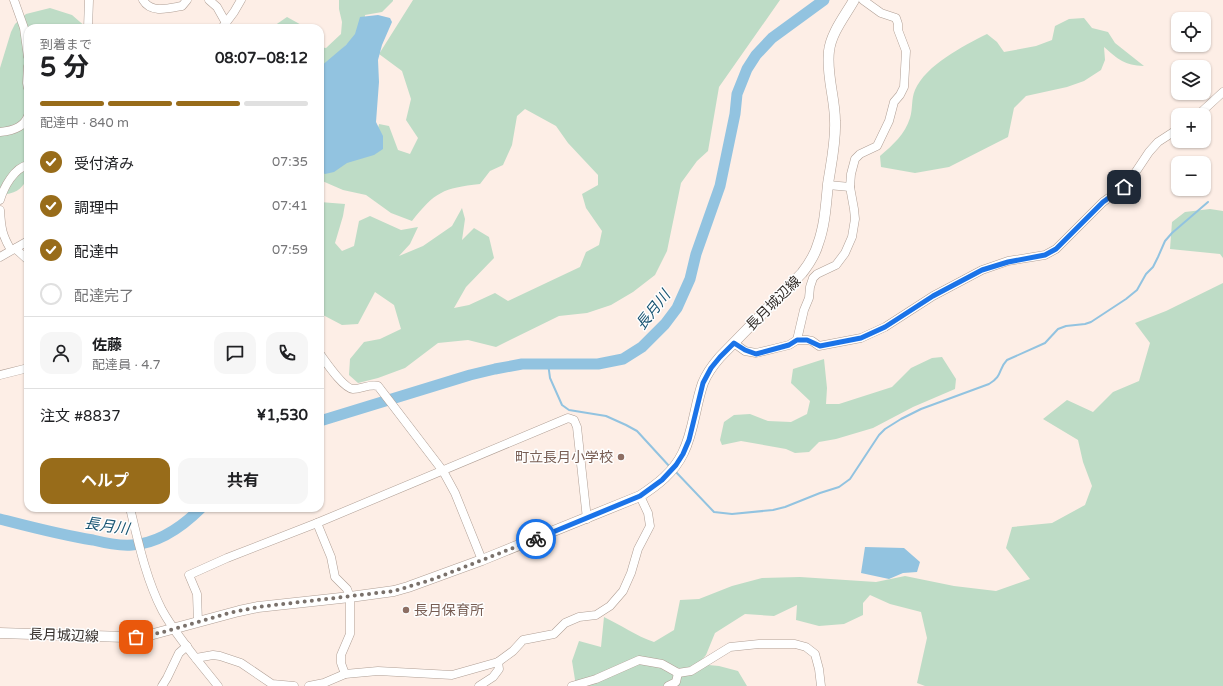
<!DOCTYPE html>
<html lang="ja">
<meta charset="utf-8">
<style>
body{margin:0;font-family:"Varela Round","Noto Sans JP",sans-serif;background:#f6f6f6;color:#202124;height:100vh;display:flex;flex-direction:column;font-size:15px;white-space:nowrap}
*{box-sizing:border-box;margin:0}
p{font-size:13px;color:#757577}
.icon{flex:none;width:22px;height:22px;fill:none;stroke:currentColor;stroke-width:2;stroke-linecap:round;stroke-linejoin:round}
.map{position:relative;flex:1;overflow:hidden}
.drawer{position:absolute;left:24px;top:24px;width:300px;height:488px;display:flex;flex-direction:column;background:#fff;border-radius:12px;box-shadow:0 1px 3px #0004}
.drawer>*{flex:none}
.buttons{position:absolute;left:1171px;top:12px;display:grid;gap:8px}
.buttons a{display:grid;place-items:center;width:40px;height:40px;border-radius:8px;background:#fff;box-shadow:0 1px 3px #0004;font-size:20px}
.pin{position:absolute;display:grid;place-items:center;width:34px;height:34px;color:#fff;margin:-17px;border-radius:8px;box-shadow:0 2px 6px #0006}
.courier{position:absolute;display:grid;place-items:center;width:40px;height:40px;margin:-20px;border:3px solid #1a73e8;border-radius:50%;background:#fff;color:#222;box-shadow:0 1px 5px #0007}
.overview em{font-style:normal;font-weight:700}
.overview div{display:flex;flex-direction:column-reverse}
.overview{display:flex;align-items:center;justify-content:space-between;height:68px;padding:0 16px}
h1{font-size:26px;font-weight:700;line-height:30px}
.bar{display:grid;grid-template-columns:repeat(4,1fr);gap:6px 4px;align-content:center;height:48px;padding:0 16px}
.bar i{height:5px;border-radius:3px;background:#e0e0e0}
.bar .current{background:#986c1a}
.bar p{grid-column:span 4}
.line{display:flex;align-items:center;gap:10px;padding:0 16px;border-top:1px solid #e0e0e0}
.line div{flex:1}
.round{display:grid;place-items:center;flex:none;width:42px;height:42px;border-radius:12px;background:#f6f6f6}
ol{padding:0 16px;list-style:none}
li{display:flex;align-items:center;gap:12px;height:44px}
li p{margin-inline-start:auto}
li .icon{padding:4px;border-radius:50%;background:#986c1a;color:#fff;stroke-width:4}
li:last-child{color:#757577}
li i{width:22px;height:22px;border:2px solid #e0e0e0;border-radius:50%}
.button{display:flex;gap:8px;margin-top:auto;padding:8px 16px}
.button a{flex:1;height:46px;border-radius:12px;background:#986c1a;color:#fff;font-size:16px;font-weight:700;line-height:46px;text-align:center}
.button a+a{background:#f6f6f6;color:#202124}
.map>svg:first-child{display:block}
.green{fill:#bedcc6}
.water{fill:#92c3e0}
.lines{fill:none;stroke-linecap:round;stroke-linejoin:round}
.stream{stroke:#92c3e0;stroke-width:2}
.river{stroke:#92c3e0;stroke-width:11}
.minor-casing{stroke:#b09f95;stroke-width:9}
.major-casing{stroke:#b09f95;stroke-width:11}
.minor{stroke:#fff;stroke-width:8}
.major{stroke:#fff;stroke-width:10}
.done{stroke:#7a716b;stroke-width:4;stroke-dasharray:0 7.2}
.route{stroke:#1a73e8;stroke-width:5}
.education-dot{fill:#8d6e63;stroke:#fefefe;stroke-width:1.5}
.labels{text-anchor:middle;stroke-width:3;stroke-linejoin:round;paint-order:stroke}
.street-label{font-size:14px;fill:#332d29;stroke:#fefefe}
.education-label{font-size:14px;fill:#785e54;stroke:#fefefe;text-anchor:end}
.water-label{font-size:15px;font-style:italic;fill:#185472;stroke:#fefefe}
</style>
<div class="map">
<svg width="1223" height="686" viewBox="0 0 1223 686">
<rect width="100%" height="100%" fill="#fdeee6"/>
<g class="green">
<polygon points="339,0 393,0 393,1 382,12 365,15 364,28 320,70 320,47 326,48 341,34 342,22 339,9"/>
<path d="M 413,0 L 780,0 L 719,87 L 708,151 L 697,161 L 681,183 L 667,251 L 655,275 L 633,292 L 611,305 L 587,313 L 559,316 L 496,347 L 468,340 L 438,343 L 405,368 L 378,378 L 358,383 L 349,375 L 350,359 L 364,342 L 380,339 L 401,329 L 394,305 L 375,292 L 358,324 L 342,325 L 323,315 L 320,315 L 320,202 L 345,204 L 343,216 L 335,243 L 342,251 L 354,246 L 359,221 L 370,216 L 401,230 L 418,227 L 410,244 L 399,256 L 423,246 L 452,226 L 462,208 L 465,219 L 462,240 L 474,228 L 489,237 L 494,258 L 466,287 L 454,308 L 469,305 L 495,293 L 508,301 L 580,267 L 586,252 L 599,245 L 602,231 L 586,208 L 582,194 L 598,185 L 598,175 L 568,143 L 556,126 L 525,109 L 517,116 L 512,145 L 503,165 L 490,171 L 480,184 C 443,188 435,192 412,221 L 391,213 L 366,195 L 343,190 L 320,180 L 320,159 L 374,145 L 379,124 L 389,126 L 398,150 L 410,154 L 418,138 L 406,120 L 411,99 L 402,71 L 379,54 Z"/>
<path d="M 50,8 L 72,15 L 87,28 L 28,28 L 28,178 C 21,190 15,194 0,195 L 0,68 L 11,32 L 15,24 L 26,14 Z"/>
<polygon points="287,17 305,27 305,28 271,28"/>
<path d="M 1084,18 L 1092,28 L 1108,32 L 1115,43 L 1144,66 C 1124,65 1119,60 1104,47 L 1105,60 L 1101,70 L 1084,81 L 1067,87 L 1026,96 L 1014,108 L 1008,137 L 949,167 L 915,173 L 881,167 L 880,156 C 893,145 905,134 910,118 C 913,109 911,99 915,90 C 926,65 963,46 987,34 L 997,42 L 1004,52 L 1036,46 L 1052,40 L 1055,26 L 1069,19 Z"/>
<polygon points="1210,209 1223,211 1223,258 1220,254 1170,249 1172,222 1185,212"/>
<path d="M 1223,283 L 1223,686 L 925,686 L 917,683 L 927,638 L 921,612 L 890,604 L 870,595 L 863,603 L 863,615 L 844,624 L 819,626 L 796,620 L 797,605 L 774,616 L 745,614 L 715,633 L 706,655 L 698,664 L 719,666 L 738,671 L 747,686 L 576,686 L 572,661 L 579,641 L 601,647 L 604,617 C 621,625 636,636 654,642 L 674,630 L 680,600 L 699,599 L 732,586 L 762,578 L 800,577 L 876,582 L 905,576 L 954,586 L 996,591 L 1030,579 L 1006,548 L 1012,527 L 1052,523 L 1085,505 L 1092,486 L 1083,462 L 1078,440 L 1043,419 L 1067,400 L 1093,412 L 1113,392 L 1139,381 L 1150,343 L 1135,323 L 1166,311 Z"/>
<polygon points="942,357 956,379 955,389 913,407 873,428 836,439 819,442 809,452 795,453 786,449 741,441 722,445 720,440 724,422 734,415 750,414 768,421 791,422 807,414 810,401 791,383 793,369 824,359 827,388 826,404 839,404 892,387 911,368 932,358"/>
</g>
<g class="water">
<polygon points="378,15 390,18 392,22 382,45 378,60 379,82 376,122 383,136 383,149 374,155 347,163 334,172 325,174 320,171 320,67 346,45 355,34 360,17"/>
<polygon points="865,547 904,548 920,562 917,572 903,573 889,579 861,573"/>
</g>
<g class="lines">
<g class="stream">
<polyline points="548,363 550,378 562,405 569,410 606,416 626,425 637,431 670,467"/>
<path d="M 675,471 L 714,512 L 732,514 L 773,510 L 785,507 L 820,493 L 839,487 L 850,479 L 879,435 L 885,429 L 901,419 L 921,409 L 989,384 C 1003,376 998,369 1007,360 L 1045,343 L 1058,329 L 1066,326 L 1085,324 L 1091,322 L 1126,299 L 1137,290 L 1146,274 L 1153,267 L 1158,257 L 1165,241 L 1172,233 L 1208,202"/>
</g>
<g class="river">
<polyline points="320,421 470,375 495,369 522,364 598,364 623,359 642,347 665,324 677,308 690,279 696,254 720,186 735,114 737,94 747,69 756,55 772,38 824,0"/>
<path d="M 0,519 C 31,527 61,535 93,540 C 105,543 119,546 132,545 C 160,543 182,527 201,508"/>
</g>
<defs>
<g id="minor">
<polyline points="14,0 24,28 28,57"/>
<path d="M 143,0 C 151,14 170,8 182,6 L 187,0"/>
<polyline points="209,0 217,7 226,23"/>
<polyline points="88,28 89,0"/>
<polyline points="222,28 234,12 241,0"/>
<polyline points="28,66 27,83 28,88"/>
<polyline points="1198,115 1223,92"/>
<path d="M 0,132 C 11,131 24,128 28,116"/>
<polyline points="828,185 850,187"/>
<path d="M 0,200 C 4,187 14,168 28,165"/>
<path d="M 0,210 C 1,228 2,235 11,250"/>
<polyline points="16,248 18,251 28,260"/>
<polyline points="0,257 28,241"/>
<polyline points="797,340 804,310 809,298 810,287 813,278 817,274 836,265 845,253 852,237 855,219 854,209 850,187 851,174 855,159 860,154 877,146 889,121 894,102 900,95 904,87 906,51 898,30 898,24 896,18 881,13 863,0"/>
<polyline points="734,343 745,351 756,353 789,345 797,340 807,340 812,341 819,346 861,338 885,327 933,296 982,270 1008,261 1045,255 1056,249 1103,202 1124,187 1133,176 1149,152 1158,142 1178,129"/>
<path d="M 320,354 C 326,362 343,388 353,389 C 362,389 368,384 378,386 L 443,471 L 455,493 L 482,560"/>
<polyline points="0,375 28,368"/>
<path d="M 130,508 C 138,541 146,579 162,610 C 177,637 199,662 218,686"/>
<polyline points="317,523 331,557 335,577 347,589 350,597 350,634 341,655 341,663 345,674"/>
<polyline points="198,622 197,594 189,575 227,558 317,523 568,418 574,420 577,427 587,519"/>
<polyline points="196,658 213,655 220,656 241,663 272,684 294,686"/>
<polyline points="162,686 167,678 179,653 187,646"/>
<polyline points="309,686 324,683 345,674 378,671 452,675 498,662 513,651 523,640 554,634 565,623 579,617 596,615 610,606 623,591 631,573 638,549 650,526 648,513 640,496"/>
<polyline points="479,686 493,677 499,669 498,662"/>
<polyline points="572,686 596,679 639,660 662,664 678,673 691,671 730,647 759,644 795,644 806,647 815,654 819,669 821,686"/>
<polyline points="668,686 676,682 678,673"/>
</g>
<path id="major" d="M 0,633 L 125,637 L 146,636 L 239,611 L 258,607 L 350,597 L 394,591 L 408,587 L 482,560 L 640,496 C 657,485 674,472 683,453 C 694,431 695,405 703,383 C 707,373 713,365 720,357 L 802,273 C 809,264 815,255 818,244 C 825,225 826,204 828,184 C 831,164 836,142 835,121 C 835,98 826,74 829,51 C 831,33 845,16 854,0"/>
</defs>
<use href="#minor" class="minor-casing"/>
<use href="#major" class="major-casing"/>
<use href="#minor" class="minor"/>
<use href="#major" class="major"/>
</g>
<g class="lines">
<polyline class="done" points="136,637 146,636 163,632 229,613 258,607 394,591 431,580 536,539"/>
<polyline class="route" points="536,539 640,496 662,480 676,465 683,454 689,440 703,383 711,368 720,357 734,343 745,350 756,354 789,345 797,340 807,340 820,346 861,338 885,327 933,296 982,270 1008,262 1045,255 1056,249 1103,202 1124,187"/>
</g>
<g class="education-dot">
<circle cx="621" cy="457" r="4"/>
<circle cx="406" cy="610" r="4"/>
</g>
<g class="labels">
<g class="street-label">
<text transform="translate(773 303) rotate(-45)" y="5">長月城辺線</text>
<text transform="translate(64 635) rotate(2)" y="5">長月城辺線</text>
</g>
<g class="education-label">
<text x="613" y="462">町立長月小学校</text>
<text x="414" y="615" text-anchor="start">長月保育所</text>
</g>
<g class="water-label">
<text transform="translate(653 310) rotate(-52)" y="5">長月川</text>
<text transform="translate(107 526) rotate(8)" y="5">長月川</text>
</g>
</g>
</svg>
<div class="buttons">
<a><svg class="icon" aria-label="locate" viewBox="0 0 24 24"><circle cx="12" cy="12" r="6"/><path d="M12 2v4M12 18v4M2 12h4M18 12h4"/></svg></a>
<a><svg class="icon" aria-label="layers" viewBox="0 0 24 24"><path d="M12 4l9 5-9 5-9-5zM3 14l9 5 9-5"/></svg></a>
<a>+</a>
<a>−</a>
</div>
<div class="pin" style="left:136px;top:637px;background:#ea580c"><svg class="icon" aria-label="bag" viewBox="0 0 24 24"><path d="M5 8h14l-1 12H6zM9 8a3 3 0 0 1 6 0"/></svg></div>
<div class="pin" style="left:1124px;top:187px;background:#1f2937"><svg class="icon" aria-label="home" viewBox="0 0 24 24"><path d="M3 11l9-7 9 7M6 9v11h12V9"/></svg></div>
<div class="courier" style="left:536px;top:539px"><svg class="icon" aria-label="bike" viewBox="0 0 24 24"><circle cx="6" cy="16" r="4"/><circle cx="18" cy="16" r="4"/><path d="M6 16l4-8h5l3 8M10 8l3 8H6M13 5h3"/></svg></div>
<section class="drawer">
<div class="overview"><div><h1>5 分</h1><p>到着まで</p></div><em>08:07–08:12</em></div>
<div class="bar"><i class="current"></i><i class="current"></i><i class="current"></i><i></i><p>配達中 · 840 m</p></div>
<ol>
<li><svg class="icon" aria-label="check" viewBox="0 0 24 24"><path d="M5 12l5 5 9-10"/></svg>受付済み<p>07:35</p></li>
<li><svg class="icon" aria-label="check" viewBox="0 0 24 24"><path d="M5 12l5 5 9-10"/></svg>調理中<p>07:41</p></li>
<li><svg class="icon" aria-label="check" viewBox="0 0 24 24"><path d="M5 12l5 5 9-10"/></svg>配達中<p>07:59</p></li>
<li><i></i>配達完了</li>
</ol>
<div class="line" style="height:72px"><a class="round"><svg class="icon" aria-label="person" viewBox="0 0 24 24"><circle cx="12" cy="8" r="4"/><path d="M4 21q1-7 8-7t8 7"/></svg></a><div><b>佐藤</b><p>配達員 · 4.7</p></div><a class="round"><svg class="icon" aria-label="chat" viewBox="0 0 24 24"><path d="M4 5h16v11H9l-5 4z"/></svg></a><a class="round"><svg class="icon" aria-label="phone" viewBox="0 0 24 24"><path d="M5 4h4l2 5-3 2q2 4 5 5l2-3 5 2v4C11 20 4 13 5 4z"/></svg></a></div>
<div class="line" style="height:52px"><div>注文 #8837</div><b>¥1,530</b></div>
<div class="button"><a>ヘルプ</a><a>共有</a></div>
</section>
</div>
